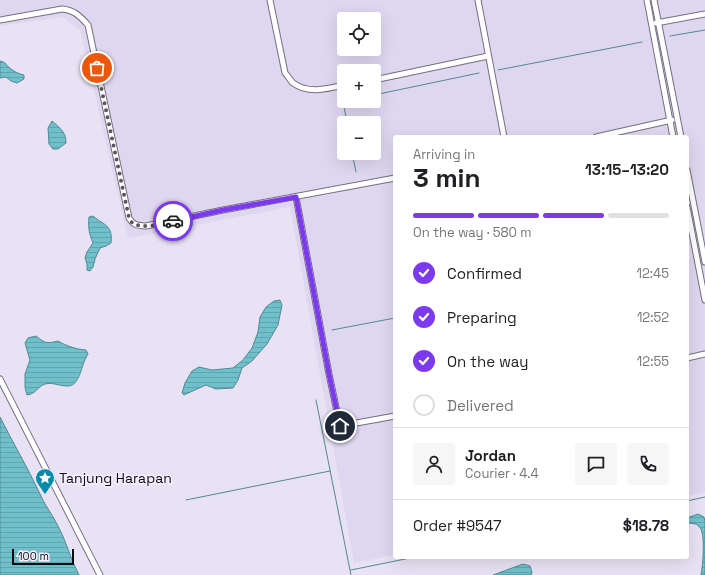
<!DOCTYPE html>
<meta charset="utf-8">
<style>
body{margin:0;font-family:"Space Grotesk",sans-serif;background:#f6f6f6;color:#202124;height:100vh;display:flex;flex-direction:column;font-size:15px;white-space:nowrap}
*{box-sizing:border-box;margin:0}
p{font-size:13px;color:#757577}
.icon{flex:none;width:22px;height:22px;fill:none;stroke:currentColor;stroke-width:2;stroke-linecap:round;stroke-linejoin:round}
.map{position:relative;flex:1;overflow:hidden}
.side{position:absolute;left:393px;top:135px;width:296px;height:424px;display:flex;flex-direction:column;background:#fff;border-radius:4px;box-shadow:0 4px 16px #0002}
.side>*{flex:none}
.fabs{position:absolute;left:337px;top:12px;display:grid;gap:8px}
.fabs a{display:grid;place-items:center;width:44px;height:44px;border-radius:4px;background:#fff;box-shadow:0 4px 16px #0002;font-size:20px}
.scale{position:absolute;left:12px;bottom:10px;width:62px;box-sizing:border-box;padding-left:4px;border:2px solid #0d0b11;border-top:0;font-size:11px;line-height:14px;white-space:nowrap;color:#0d0b11;-webkit-text-stroke:3px #f5f0ff;paint-order:stroke}
.pin{position:absolute;display:grid;place-items:center;width:34px;height:34px;color:#fff;margin:-17px;border:2px solid #fff;border-radius:50%;box-shadow:0 1px 4px #0007}
.courier{position:absolute;display:grid;place-items:center;width:40px;height:40px;margin:-20px;border:3px solid #7c3aed;border-radius:50%;background:#fff;color:#222;box-shadow:0 1px 5px #0007}
.summary em{font-style:normal;font-weight:800}
.summary div{display:flex;flex-direction:column-reverse}
.summary{display:flex;align-items:center;justify-content:space-between;height:68px;padding:0 20px}
h1{font-size:26px;font-weight:800;line-height:30px}
.bar{display:grid;grid-template-columns:repeat(4,1fr);gap:6px 4px;align-content:center;height:48px;padding:0 20px}
.bar i{height:5px;border-radius:3px;background:#e0e0e0}
.bar .selected{background:#7c3aed}
.bar p{grid-column:span 4}
.line{display:flex;align-items:center;gap:10px;padding:0 20px;border-top:1px solid #e0e0e0}
.line div{flex:1}
.round{display:grid;place-items:center;flex:none;width:42px;height:42px;border-radius:4px;background:#f6f6f6}
ol{padding:0 20px;list-style:none}
li{display:flex;align-items:center;gap:12px;height:44px}
li p{margin-inline-start:auto}
li .icon{padding:4px;border-radius:50%;background:#7c3aed;color:#fff;stroke-width:4}
li:last-child{color:#757577}
li i{width:22px;height:22px;border:2px solid #e0e0e0;border-radius:50%}
.map>svg:first-child{display:block}
.built{fill:#dfd7f0;fill-rule:evenodd}
.water{fill:url(#water-rules);stroke:#528a93}
.lines{fill:none;stroke-linecap:round;stroke-linejoin:round}
.stream{stroke:#528a93;stroke-width:1}
.minor-casing{stroke:#756f7f;stroke-width:7}
.minor{stroke:#fff;stroke-width:5}
.done{stroke:#5a5660;stroke-width:4;stroke-dasharray:0 7.2}
.route{stroke:#7c3aed;stroke-width:5}
.labels{text-anchor:middle;stroke-width:3;stroke-linejoin:round;paint-order:stroke}
.poi-label{font-size:14px;fill:#0d0b11;stroke:#f5f0ff;text-anchor:start}
</style>
<div class="map">
<svg width="705" height="575" viewBox="0 0 705 575">
<defs>
<pattern id="water-rules" width="6" height="5" patternUnits="userSpaceOnUse"><rect width="6" height="5" fill="#70c0cb"/><path d="M0 2.5h6" fill="none" stroke="#60a4ad"/></pattern>
</defs>
<rect width="100%" height="100%" fill="#e8e2f4"/>
<path class="built" d="M 0,0 L 705,0 L 705,492 L 687,496 L 687,137 L 395,137 L 395,555 L 354,563 L 290,207 L 128,238 L 80,30 L 62,17 L 0,26 ZM 344,19 L 374,19 L 374,49 L 344,49 ZM 344,71 L 374,71 L 374,101 L 344,101 ZM 344,123 L 374,123 L 374,153 L 344,153 Z"/>
<g class="water">
<path d="M 0,61 C 6,62 7,66 11,69 C 15,72 19,74 24,75 L 24,79 L 17,83 L 11,81 L 6,77 L 0,78 Z"/>
<path d="M 52,121 C 60,128 66,132 66,143 L 58,149 L 53,149 L 49,144 L 48,128 Z"/>
<path d="M 93,216 C 105,226 113,225 111,243 L 106,246 L 100,248 L 95,259 L 93,267 L 90,271 L 87,270 L 87,264 L 85,258 L 87,252 L 93,243 C 89,234 88,227 89,217 Z"/>
<polygon points="280,300 282,305 278,325 267,344 252,361 242,368 238,380 233,388 216,389 206,385 197,389 184,395 182,393 185,383 192,371 199,367 212,370 233,368 243,360 252,348 258,332 260,317 266,307 274,301"/>
<path d="M 36,336 C 45,343 46,344 58,341 C 67,346 75,349 86,350 L 88,354 C 87,356 85,359 84,362 C 81,370 78,387 67,386 C 59,386 53,382 45,384 C 37,387 36,394 27,395 L 25,387 L 25,374 L 30,360 L 25,343 L 28,338 Z"/>
<path d="M 0,417 C 13,443 28,468 40,494 C 44,504 52,514 57,524 C 66,540 70,558 79,575 L 0,575 Z"/>
<path d="M 698,514 L 704,517 L 705,522 L 705,575 L 701,575 C 703,564 705,538 701,529 C 700,527 698,526 696,524 L 690,523 L 687,525 L 687,518 Z"/>
<polygon points="523,564 530,566 532,572 531,575 493,575"/>
</g>
<g class="lines">
<g class="stream">
<polyline points="670,36 705,30"/>
<polyline points="498,70 642,42"/>
<polyline points="374,95 479,73"/>
<polyline points="344,101 343,101 347,123"/>
<polyline points="352,153 356,172"/>
<polyline points="332,330 395,318"/>
<polyline points="316,400 351,575"/>
<polyline points="186,500 330,471"/>
<polyline points="687,501 705,497"/>
<polyline points="351,570 415,557"/>
</g>
<defs>
<g id="minor">
<path d="M 270,0 L 285,73 C 288,76 290,80 293,83 C 308,94 327,89 344,85"/>
<polyline points="478,0 504,137"/>
<polyline points="647,0 673,137"/>
<polyline points="654,0 681,137"/>
<path d="M 0,20 L 62,9 C 74,10 80,16 88,25 L 129,218 C 134,226 137,225 146,226 L 223,210 L 395,178"/>
<polyline points="656,23 705,14"/>
<polyline points="374,80 488,56"/>
<polyline points="596,137 672,120"/>
<polyline points="687,170 705,262"/>
<polyline points="296,197 329,374 340,426 395,416"/>
<polyline points="687,207 705,300"/>
<polyline points="687,358 705,354"/>
<polyline points="0,379 100,575"/>
</g>
</defs>
<use href="#minor" class="minor-casing"/>
<use href="#minor" class="minor"/>
</g>
<g class="lines">
<path class="done" d="M 97,68 L 129,218 C 129,219 132,223 133,223 C 142,230 163,223 173,221"/>
<polyline class="route" points="173,221 223,210 296,197 329,374 340,426"/>
</g>
<defs>
<symbol id="sight-pin" viewBox="-11 -11 22 30"><path d="M0 17L-7.5 6A9.5 9.5 0 1 1 7.5 6Z" fill="#008caa" stroke="#f5f0ff"/><path d="M0-6L1.8-2.2L6-1.7L2.9 1.2L3.7 5.4L0 3.3L-3.7 5.4L-2.9 1.2L-6-1.7L-1.8-2.2Z" fill="#fff"/></symbol>
</defs>
<g fill-rule="evenodd">
<use href="#sight-pin" x="34" y="467" width="22" height="30"/>
</g>
<g class="labels">
<g class="poi-label">
<text x="59" y="483">Tanjung Harapan</text>
</g>
</g>
</svg>
<div class="fabs">
<a><svg class="icon" aria-label="locate" viewBox="0 0 24 24"><circle cx="12" cy="12" r="6"/><path d="M12 2v4M12 18v4M2 12h4M18 12h4"/></svg></a>
<a>+</a>
<a>−</a>
</div>
<div class="scale">100 m</div>
<div class="pin" style="left:97px;top:68px;background:#ea580c"><svg class="icon" aria-label="bag" viewBox="0 0 24 24"><path d="M5 8h14l-1 12H6zM9 8a3 3 0 0 1 6 0"/></svg></div>
<div class="pin" style="left:340px;top:426px;background:#1f2937"><svg class="icon" aria-label="home" viewBox="0 0 24 24"><path d="M3 11l9-7 9 7M6 9v11h12V9"/></svg></div>
<div class="courier" style="left:173px;top:221px"><svg class="icon" aria-label="car" viewBox="0 0 24 24"><path d="M5 17H2v-5l4-1 3-4h7l3 4 3 1v5h-3M9 17h6M6 11h13"/><circle cx="7" cy="17" r="2"/><circle cx="17" cy="17" r="2"/></svg></div>
<section class="side">
<div class="summary"><div><h1>3 min</h1><p>Arriving in</p></div><em>13:15–13:20</em></div>
<div class="bar"><i class="selected"></i><i class="selected"></i><i class="selected"></i><i></i><p>On the way · 580 m</p></div>
<ol>
<li><svg class="icon" aria-label="check" viewBox="0 0 24 24"><path d="M5 12l5 5 9-10"/></svg>Confirmed<p>12:45</p></li>
<li><svg class="icon" aria-label="check" viewBox="0 0 24 24"><path d="M5 12l5 5 9-10"/></svg>Preparing<p>12:52</p></li>
<li><svg class="icon" aria-label="check" viewBox="0 0 24 24"><path d="M5 12l5 5 9-10"/></svg>On the way<p>12:55</p></li>
<li><i></i>Delivered</li>
</ol>
<div class="line" style="height:72px"><a class="round"><svg class="icon" aria-label="person" viewBox="0 0 24 24"><circle cx="12" cy="8" r="4"/><path d="M4 21q1-7 8-7t8 7"/></svg></a><div><b>Jordan</b><p>Courier · 4.4</p></div><a class="round"><svg class="icon" aria-label="chat" viewBox="0 0 24 24"><path d="M4 5h16v11H9l-5 4z"/></svg></a><a class="round"><svg class="icon" aria-label="phone" viewBox="0 0 24 24"><path d="M5 4h4l2 5-3 2q2 4 5 5l2-3 5 2v4C11 20 4 13 5 4z"/></svg></a></div>
<div class="line" style="height:52px"><div>Order #9547</div><b>$18.78</b></div>
</section>
</div>
